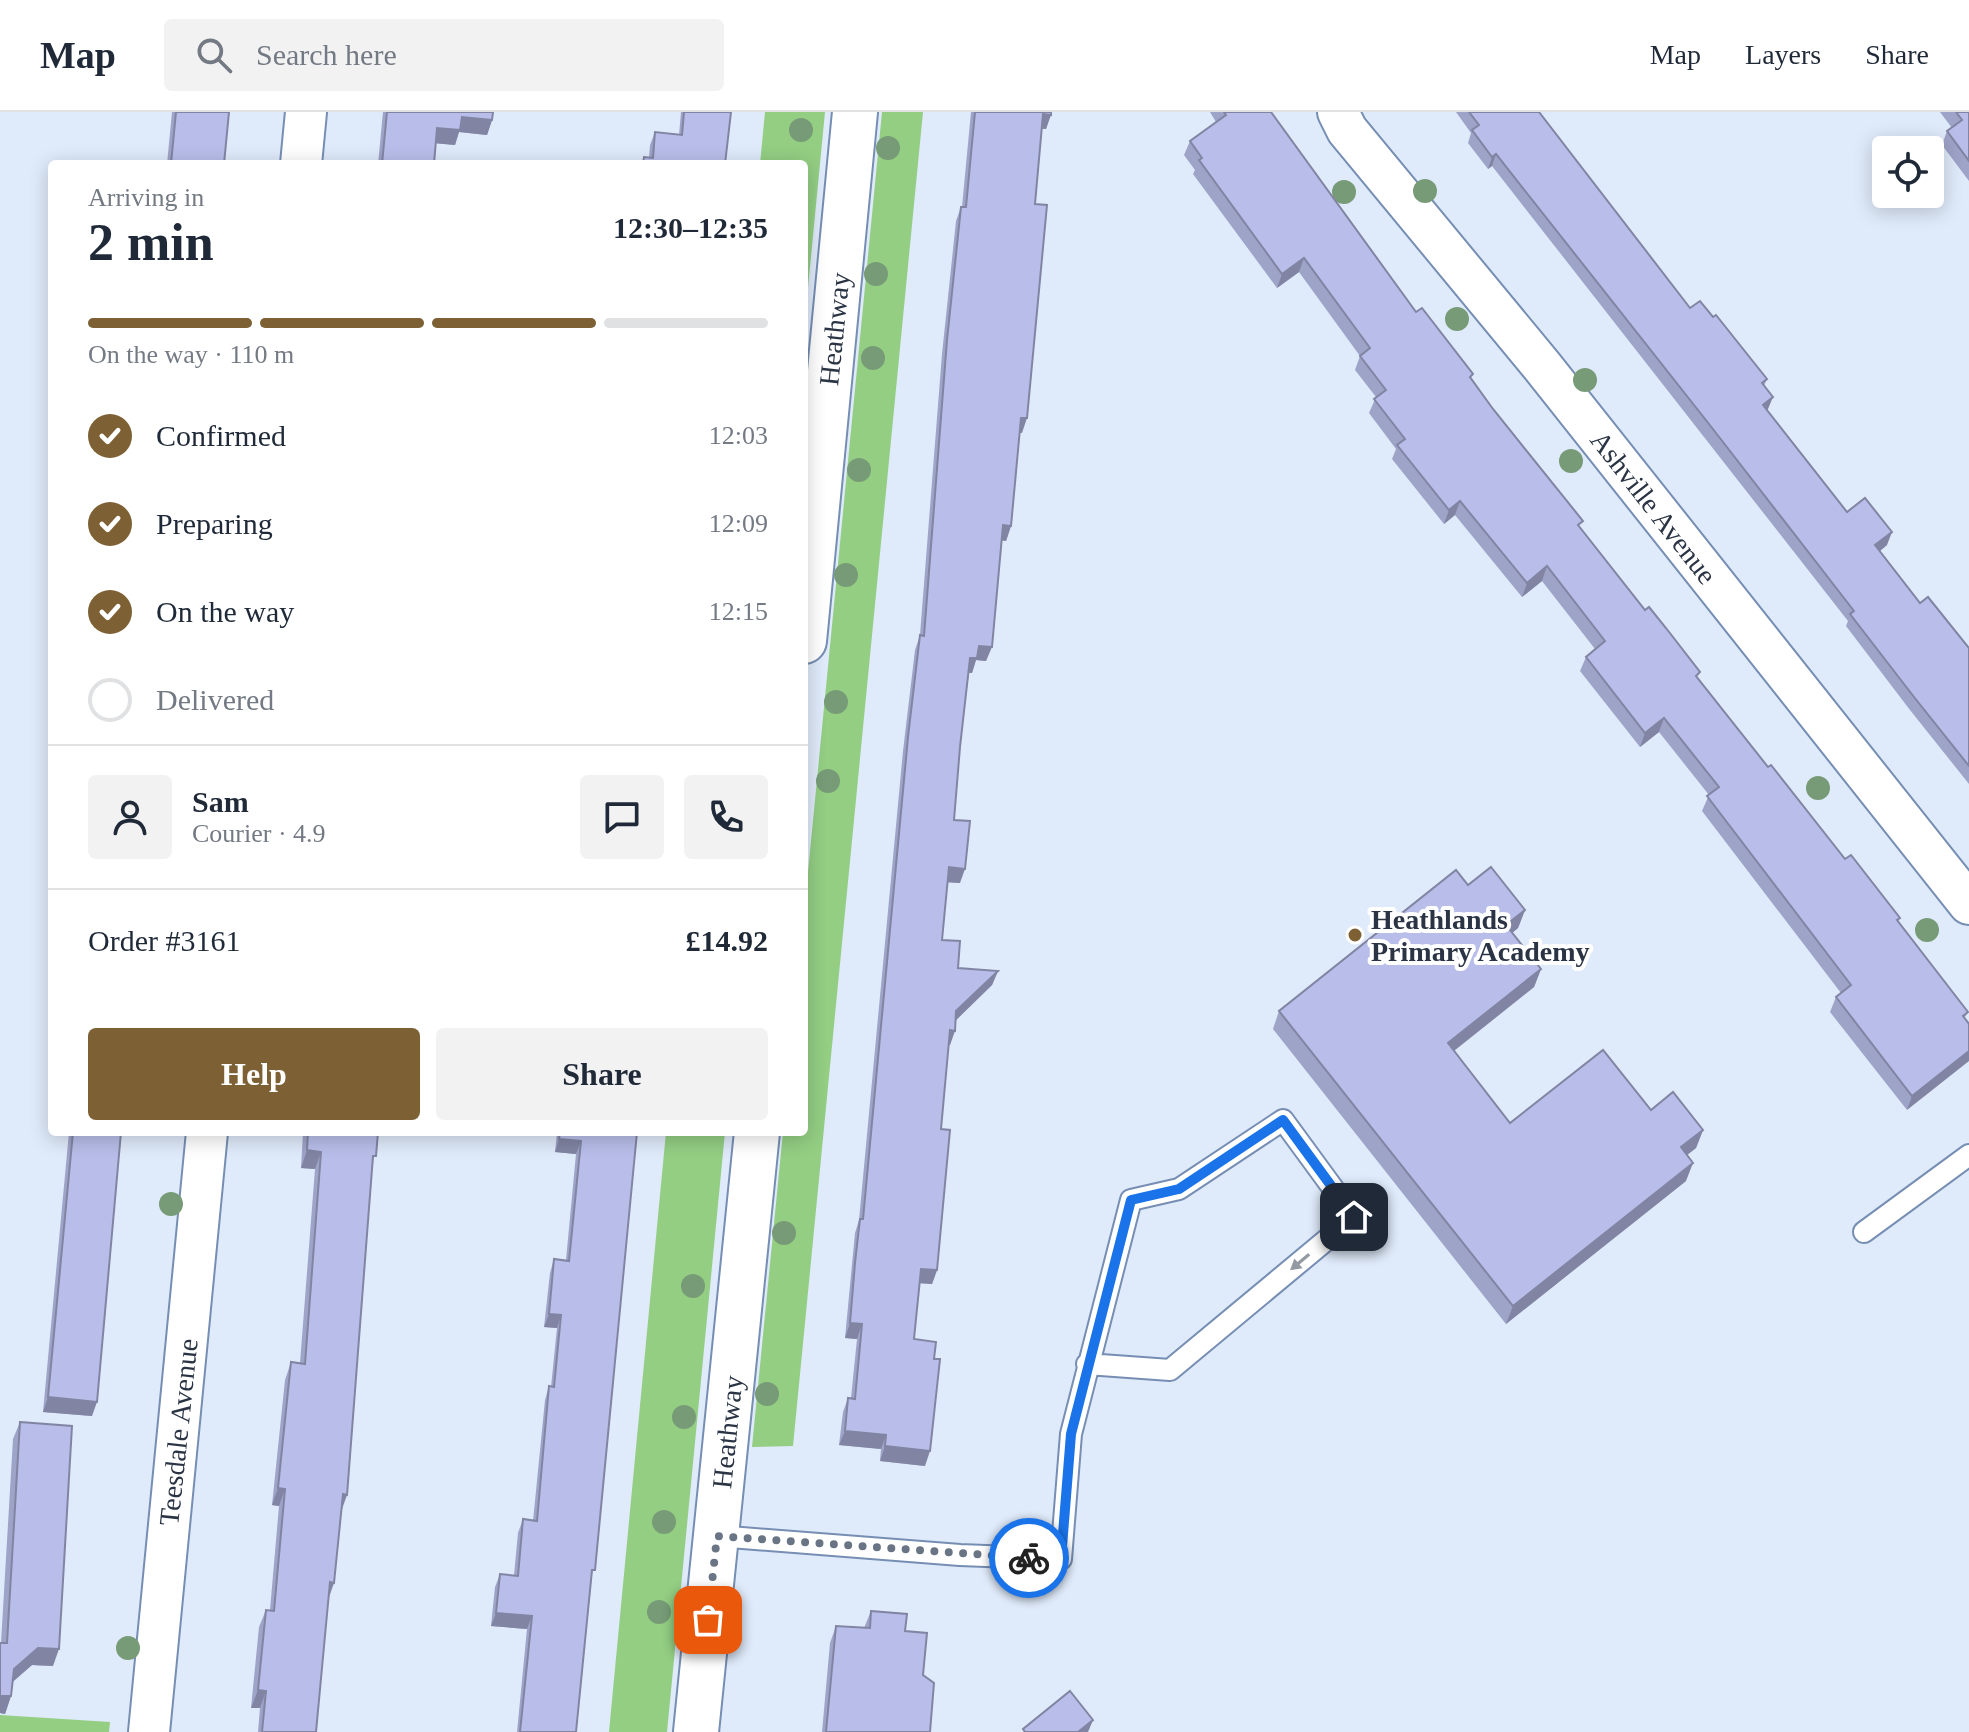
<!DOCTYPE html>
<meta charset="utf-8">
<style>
body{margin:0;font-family:"Times New Roman",serif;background:#f2f2f3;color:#1f2937;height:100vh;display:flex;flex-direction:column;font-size:30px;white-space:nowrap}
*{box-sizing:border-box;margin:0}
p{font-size:26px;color:#747a83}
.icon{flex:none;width:44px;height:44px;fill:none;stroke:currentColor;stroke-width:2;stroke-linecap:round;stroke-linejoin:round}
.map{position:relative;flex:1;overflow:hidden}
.sheet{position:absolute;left:48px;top:48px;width:760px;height:976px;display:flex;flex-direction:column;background:#fff;border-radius:8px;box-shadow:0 4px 20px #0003}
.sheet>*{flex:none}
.tools{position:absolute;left:1872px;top:24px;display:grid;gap:16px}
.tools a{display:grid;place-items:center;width:72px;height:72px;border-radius:8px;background:#fff;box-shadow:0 4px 20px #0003;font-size:40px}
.pin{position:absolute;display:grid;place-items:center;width:68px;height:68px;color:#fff;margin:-34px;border-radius:16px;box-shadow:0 4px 12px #0006}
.courier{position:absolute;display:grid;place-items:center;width:80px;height:80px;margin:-40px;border:6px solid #1a73e8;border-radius:50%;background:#fff;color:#222;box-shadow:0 2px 10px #0007}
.summary em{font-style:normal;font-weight:800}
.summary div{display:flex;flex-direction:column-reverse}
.summary{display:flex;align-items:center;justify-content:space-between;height:136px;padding:0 40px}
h1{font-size:52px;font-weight:800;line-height:60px}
.bar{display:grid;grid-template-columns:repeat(4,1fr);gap:12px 8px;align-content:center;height:96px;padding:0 40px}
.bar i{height:10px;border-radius:6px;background:#e0e1e3}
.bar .selected{background:#7d6134}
.bar p{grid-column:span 4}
.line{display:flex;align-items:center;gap:20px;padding:0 40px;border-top:2px solid #e0e1e3}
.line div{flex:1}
.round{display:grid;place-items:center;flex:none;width:84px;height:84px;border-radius:8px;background:#f2f2f3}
ol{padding:0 40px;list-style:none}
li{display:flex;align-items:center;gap:24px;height:88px}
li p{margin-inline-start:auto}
li .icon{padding:8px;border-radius:50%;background:#7d6134;color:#fff;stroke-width:4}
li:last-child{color:#747a83}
li i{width:44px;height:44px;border:4px solid #e0e1e3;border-radius:50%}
.action{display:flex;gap:16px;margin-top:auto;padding:16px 40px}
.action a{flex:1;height:92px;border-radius:8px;background:#7d6134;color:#fff;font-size:32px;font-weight:800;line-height:92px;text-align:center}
.action a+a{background:#f2f2f3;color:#1f2937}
header{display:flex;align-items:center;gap:48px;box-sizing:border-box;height:112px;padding:0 40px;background:#fff;border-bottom:2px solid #e0e1e3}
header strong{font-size:38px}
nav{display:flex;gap:44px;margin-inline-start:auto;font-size:28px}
.search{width:560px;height:72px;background:#f2f2f3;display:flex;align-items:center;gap:20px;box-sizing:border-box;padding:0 28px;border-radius:8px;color:#747a83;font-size:30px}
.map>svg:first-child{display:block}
.green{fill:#93ce83}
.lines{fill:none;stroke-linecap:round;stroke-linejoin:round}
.lane-casing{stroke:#768eb3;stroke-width:24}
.street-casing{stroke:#768eb3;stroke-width:44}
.secondary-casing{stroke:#768eb3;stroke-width:48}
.lane{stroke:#fff;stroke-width:20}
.street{stroke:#fff;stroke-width:40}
.secondary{stroke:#fff;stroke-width:44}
.tree{fill:#779b77}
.wall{fill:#9ea3c8}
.shaded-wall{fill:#8185a3}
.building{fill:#b8bee9;stroke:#8185a3;stroke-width:2}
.oneway{fill:#949aa2}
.done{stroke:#697484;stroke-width:8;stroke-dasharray:0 14.4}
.route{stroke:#1a73e8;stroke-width:10}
.poi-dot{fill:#7d6134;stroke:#fff;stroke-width:3}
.labels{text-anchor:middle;stroke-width:8;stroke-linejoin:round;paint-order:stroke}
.street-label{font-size:28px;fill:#2a3444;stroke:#fff}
.poi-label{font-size:28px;font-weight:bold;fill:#2a3444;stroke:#fff;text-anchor:start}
</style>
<header>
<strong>Map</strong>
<div class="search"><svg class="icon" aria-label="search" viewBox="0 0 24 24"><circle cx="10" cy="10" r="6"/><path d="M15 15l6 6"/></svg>Search here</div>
<nav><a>Map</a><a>Layers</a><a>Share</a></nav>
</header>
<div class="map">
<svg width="1969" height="1620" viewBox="0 0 1969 1620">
<rect width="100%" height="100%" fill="#dfeafa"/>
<g class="green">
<polygon points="765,0 825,0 804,217 804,52 760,52"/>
<polygon points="882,0 923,0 793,1334 752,1335 783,1020 804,1020 804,801"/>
<polygon points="666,1020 725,1020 667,1620 609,1620"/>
<polygon points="0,1603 110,1610 109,1620 0,1620"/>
</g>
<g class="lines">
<defs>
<g id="lane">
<polyline points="1864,1120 1969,1043"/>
<polyline points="717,1424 960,1443 1061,1447 1071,1322 1131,1088 1179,1077 1283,1008 1354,1105 1170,1258 1087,1252"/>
</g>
<g id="street">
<polyline points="1338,0 1347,18 1542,254 1969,792"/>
<polyline points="301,52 306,0"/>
<polyline points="149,1620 207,1020"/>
</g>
<g id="secondary">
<polyline points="804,529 855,0"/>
<polyline points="696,1620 757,1020"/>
</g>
</defs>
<use href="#lane" class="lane-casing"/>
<use href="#street" class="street-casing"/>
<use href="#secondary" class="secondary-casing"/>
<use href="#lane" class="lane"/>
<use href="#street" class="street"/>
<use href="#secondary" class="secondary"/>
</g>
<g class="tree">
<circle cx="801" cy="18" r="12"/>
<circle cx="888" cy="36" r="12"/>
<circle cx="1425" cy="79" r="12"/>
<circle cx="1344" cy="80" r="12"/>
<circle cx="876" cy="162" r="12"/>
<circle cx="1457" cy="207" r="12"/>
<circle cx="873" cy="246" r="12"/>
<circle cx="1585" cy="268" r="12"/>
<circle cx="1571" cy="349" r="12"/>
<circle cx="859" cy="358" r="12"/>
<circle cx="846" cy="463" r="12"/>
<circle cx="836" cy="590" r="12"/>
<circle cx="828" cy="669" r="12"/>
<circle cx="1818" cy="676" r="12"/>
<circle cx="1927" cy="818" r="12"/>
<circle cx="171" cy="1092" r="12"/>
<circle cx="784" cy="1121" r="12"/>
<circle cx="693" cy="1174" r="12"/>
<circle cx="767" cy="1282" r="12"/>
<circle cx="684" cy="1305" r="12"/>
<circle cx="664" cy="1410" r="12"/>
<circle cx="659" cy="1500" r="12"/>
<circle cx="128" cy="1536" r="12"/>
</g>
<g class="wall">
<polygon points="172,0 229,0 224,52 167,52"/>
<polygon points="383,0 493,0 492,8 487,23 459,20 455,33 436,31 434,52 378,52"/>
<polygon points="681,0 731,0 725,52 642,52 644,45 649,46 650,33 655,20 679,23"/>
<polygon points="971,0 1051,0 1046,17 1042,17 1035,92 1022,321 1020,320 1011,414 1006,429 1002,428 986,549 976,548 972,561 969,561 960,635 954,708 960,771 947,770 942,828 958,856 998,859 992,873 956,908 950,933 949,933 941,1017 937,1158 932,1172 920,1171 914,1227 925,1354 880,1349 881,1337 839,1333 843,1300 848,1286 851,1286 857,1227 845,1226 855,1121 859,1108 903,639 915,538 920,523 942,242 956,109 961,95 962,95"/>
<polygon points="1210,0 1271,0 1416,200 1471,268 1581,416 1768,655 1845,747 1900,806 1898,810 1968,900 1907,998 1830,900 1836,885 1841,881 1702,699 1709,683 1659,620 1640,635 1580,559 1586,545 1595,537 1542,469 1522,485 1455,403 1444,412 1392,347 1396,337 1369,301 1376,285 1355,258 1360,244 1299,160 1277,176 1193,62 1195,58 1184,43 1190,29 1216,10"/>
<polygon points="1456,0 1539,0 1690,196 1713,205 1767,267 1764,274 1768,297 1767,298 1847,400 1887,433 1880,439 1920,491 1969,536 1969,672 1910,598 1846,514 1848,509 1704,325 1492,54 1488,57 1468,31 1471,21"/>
<polygon points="1940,0 1969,0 1969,69 1942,33 1947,19 1952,16"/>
<polygon points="1468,773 1525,798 1518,816 1512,821 1541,857 1534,875 1454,939 1510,1011 1651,998 1703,1018 1696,1036 1687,1043 1686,1069 1506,1212 1273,917 1279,899"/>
<polygon points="52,866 52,917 48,916"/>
<polygon points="69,1020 121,1020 92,1304 43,1300"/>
<polygon points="303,1020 378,1020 372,1057 341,1400 328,1487 316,1620 258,1620 260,1596 251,1596 259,1515 266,1498 270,1498 279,1394 272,1393 285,1268 291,1250 300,1251 315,1057 301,1056"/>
<polygon points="557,1020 637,1020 576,1620 517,1620 527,1517 491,1514 495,1475 500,1462 514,1463 518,1421 523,1407 533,1409 545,1288 549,1274 551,1275 557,1216 544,1215 550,1161 554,1147 566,1148 576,1042 555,1040"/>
<polygon points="20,1310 53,1554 32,1553 12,1570 11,1584 5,1602 0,1601 0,1531 1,1531 13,1327"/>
<polygon points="871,1499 905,1519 923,1563 930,1620 822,1620 830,1531 836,1514 864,1516"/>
</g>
<g class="shaded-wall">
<polygon points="1043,2 1051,3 1046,17 1038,16"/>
<polygon points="462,5 492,8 487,23 459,20 455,33 432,31 437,16"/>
<polygon points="1496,42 1492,54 1488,57 1492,45"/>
<polygon points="1304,146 1299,160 1277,176 1282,162"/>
<polygon points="1773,285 1768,297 1758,305 1763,293"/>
<polygon points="1021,306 1027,306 1022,321 1016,320"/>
<polygon points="1460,389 1455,403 1444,412 1449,398"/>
<polygon points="1003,413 1011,414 1006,429 998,428"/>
<polygon points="1892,420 1887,433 1871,446 1875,433"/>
<polygon points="1547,454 1542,469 1522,485 1527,471"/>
<polygon points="979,534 992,535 986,549 976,548 972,561 965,560 970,546"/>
<polygon points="1664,606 1659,620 1640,635 1645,621"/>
<polygon points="949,755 965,757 960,771 943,770"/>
<polygon points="1525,798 1518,816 1500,831 1506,813"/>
<polygon points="1541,857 1534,875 1441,949 1448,931"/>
<polygon points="998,859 992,873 951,913 956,899"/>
<polygon points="52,905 52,917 48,916"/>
<polygon points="950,918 955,919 950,933 945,932"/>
<polygon points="1969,939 1969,949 1907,998 1912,984"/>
<polygon points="1703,1018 1696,1036 1674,1053 1681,1035"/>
<polygon points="559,1027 581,1029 576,1042 555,1040"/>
<polygon points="307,1038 321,1040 315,1057 301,1056"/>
<polygon points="1693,1051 1686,1069 1506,1212 1513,1194"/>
<polygon points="921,1157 937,1158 932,1172 916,1171"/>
<polygon points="549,1202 561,1203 557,1216 544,1215"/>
<polygon points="850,1211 862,1212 857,1227 845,1226"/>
<polygon points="48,1285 97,1290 92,1304 43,1300"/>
<polygon points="845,1319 886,1323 881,1337 839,1333"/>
<polygon points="885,1334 930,1339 925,1354 880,1349"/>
<polygon points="278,1376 285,1377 279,1394 272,1393"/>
<polygon points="343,1382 347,1383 341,1400"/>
<polygon points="330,1470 334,1471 328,1488"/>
<polygon points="496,1501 532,1504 527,1517 491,1514"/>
<polygon points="38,1536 59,1537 53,1554 32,1553 7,1575 14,1557"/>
<polygon points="258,1578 266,1579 260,1596 251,1596"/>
<polygon points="0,1584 11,1584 5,1602 0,1601"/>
<polygon points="1093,1608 1088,1620 1078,1620"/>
</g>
<g class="building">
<polygon points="176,0 229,0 224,52 171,52"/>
<polygon points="387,0 493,0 492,8 462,5 460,18 437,16 434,52 382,52"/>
<polygon points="684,0 731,0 725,52 643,52 644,45 653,46 655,20 682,23"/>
<polygon points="975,0 1051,0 1051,3 1043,2 1035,92 1047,93 1027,306 1021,306 1011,414 1003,413 992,535 979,534 977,546 970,546 960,635 954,708 970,709 965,757 949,755 942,828 960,829 958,856 998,859 956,899 955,919 950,918 941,1017 950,1018 937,1158 921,1157 914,1227 936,1230 934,1247 940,1247 930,1339 885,1334 886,1323 845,1319 848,1286 855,1287 862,1212 850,1211 855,1151 860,1107 863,1107 908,625 920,523 924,524 947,228 961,95 966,95"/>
<polygon points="1224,0 1271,0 1416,200 1422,196 1473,262 1470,265 1493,297 1583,409 1578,413 1645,498 1649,495 1666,516 1700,560 1696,564 1768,655 1771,653 1845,747 1851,743 1900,806 1897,808 1968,900 1963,904 1969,912 1969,939 1912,984 1836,885 1851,873 1707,684 1719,675 1664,606 1645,621 1586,545 1605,529 1547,454 1527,471 1460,389 1449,398 1397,333 1405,327 1374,287 1386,278 1360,244 1370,236 1304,146 1282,162 1199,48 1202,46 1190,29 1226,3"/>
<polygon points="1469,0 1539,0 1690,196 1700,189 1713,205 1716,203 1767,267 1762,271 1773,285 1763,293 1847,400 1865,386 1892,420 1875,433 1920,491 1928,485 1969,536 1969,654 1914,585 1850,502 1854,499 1709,312 1496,42 1492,45 1472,18 1479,13"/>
<polygon points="1956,0 1969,0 1969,49 1947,19 1962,8"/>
<polygon points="1491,755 1525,798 1506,813 1541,857 1448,931 1510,1011 1603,938 1651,998 1673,980 1703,1018 1681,1035 1693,1051 1513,1194 1279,899 1456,758 1468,773"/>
<polygon points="73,1020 121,1020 97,1290 48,1285"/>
<polygon points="308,1020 378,1020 376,1044 373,1044 347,1383 343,1382 334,1471 330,1470 316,1620 262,1620 266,1579 258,1578 266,1498 274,1499 285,1377 278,1376 291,1250 305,1252 321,1040 307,1038"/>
<polygon points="560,1020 637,1020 595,1458 592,1458 576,1620 520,1620 532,1504 496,1501 500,1462 518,1464 523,1407 537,1409 549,1274 554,1275 561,1203 549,1202 554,1147 569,1149 581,1029 559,1027"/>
<polygon points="20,1310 72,1314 59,1537 38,1536 14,1557 11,1584 0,1584 0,1531 7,1531"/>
<polygon points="871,1499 907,1502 905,1519 927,1521 923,1563 934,1571 930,1620 826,1620 836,1514 870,1516"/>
<polygon points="1070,1579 1093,1608 1078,1620 1025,1620 1023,1617"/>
</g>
<defs><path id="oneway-solid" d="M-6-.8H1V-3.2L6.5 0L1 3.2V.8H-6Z" transform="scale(2)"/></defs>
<use class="oneway" href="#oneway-solid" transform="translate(1300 1150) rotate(140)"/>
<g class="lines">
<polyline class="done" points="708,1508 717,1424 1029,1446"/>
<polyline class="route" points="1029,1446 1061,1447 1071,1322 1131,1088 1179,1077 1283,1008 1354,1105"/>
</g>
<circle class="poi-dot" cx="1355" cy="823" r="8"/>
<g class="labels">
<g class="street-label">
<text transform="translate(834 217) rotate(-84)" y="10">Heathway</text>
<text transform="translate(1654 395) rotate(52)" y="10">Ashville Avenue</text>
<text transform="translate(178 1320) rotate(-84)" y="10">Teesdale Avenue</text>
<text transform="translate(727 1320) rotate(-84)" y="10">Heathway</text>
</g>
<g class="poi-label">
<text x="1371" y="817">Heathlands<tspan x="1371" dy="32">Primary Academy</tspan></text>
</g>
</g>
</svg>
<div class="tools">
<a><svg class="icon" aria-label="locate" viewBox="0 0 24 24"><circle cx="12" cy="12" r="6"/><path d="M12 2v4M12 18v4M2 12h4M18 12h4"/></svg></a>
</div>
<div class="pin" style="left:708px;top:1508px;background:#ea580c"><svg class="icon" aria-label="bag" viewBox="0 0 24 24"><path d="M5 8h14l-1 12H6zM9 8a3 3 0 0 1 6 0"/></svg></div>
<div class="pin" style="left:1354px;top:1105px;background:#1f2937"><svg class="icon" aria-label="home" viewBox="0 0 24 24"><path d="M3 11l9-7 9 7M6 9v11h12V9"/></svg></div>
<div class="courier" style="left:1029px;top:1446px"><svg class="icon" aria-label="bike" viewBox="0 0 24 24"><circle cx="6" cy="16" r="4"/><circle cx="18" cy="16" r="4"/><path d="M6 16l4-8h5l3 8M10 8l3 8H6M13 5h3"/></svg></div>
<section class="sheet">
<div class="summary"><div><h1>2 min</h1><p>Arriving in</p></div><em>12:30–12:35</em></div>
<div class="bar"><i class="selected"></i><i class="selected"></i><i class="selected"></i><i></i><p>On the way · 110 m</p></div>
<ol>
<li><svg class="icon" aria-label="check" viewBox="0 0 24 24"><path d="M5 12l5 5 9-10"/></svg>Confirmed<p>12:03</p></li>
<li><svg class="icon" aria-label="check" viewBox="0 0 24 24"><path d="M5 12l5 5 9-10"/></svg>Preparing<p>12:09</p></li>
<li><svg class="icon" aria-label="check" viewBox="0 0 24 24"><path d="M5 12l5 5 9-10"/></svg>On the way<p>12:15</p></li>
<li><i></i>Delivered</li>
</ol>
<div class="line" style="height:144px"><a class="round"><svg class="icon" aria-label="person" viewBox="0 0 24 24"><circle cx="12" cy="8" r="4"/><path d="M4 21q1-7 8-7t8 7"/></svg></a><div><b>Sam</b><p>Courier · 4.9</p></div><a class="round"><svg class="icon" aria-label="chat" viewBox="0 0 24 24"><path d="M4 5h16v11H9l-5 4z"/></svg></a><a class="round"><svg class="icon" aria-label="phone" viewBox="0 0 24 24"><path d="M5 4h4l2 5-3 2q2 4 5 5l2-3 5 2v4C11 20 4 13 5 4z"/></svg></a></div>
<div class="line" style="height:104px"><div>Order #3161</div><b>£14.92</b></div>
<div class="action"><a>Help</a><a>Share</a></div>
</section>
</div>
